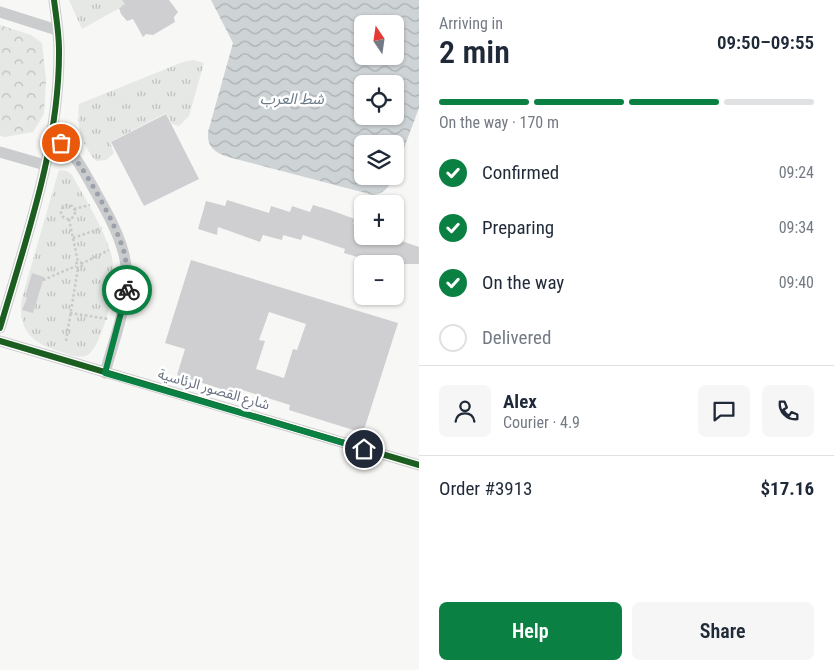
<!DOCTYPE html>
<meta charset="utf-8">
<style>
body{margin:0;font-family:"Roboto Condensed","Noto Sans Arabic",sans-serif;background:#f6f6f7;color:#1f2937;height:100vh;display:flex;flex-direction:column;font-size:19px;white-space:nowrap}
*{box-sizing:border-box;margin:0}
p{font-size:16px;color:#747a83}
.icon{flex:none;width:28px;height:28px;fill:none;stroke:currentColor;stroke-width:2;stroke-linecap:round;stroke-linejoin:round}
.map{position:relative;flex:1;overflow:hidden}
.drawer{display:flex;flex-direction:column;background:#fff;width:415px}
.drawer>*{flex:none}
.needle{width:32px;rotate:347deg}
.buttons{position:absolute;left:354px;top:15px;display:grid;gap:10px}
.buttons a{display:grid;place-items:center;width:50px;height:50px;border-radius:8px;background:#fff;box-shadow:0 1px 4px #0004;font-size:25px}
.pin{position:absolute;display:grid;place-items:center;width:42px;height:42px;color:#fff;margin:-21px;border:2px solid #fff;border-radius:50%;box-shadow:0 1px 5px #0007}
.courier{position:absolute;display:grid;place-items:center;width:50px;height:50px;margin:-25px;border:4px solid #0b8043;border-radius:50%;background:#fff;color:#222;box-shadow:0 1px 6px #0007}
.summary em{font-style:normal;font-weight:600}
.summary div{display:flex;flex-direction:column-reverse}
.summary{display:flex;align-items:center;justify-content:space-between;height:85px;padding:0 20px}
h1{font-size:32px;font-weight:600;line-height:38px}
.bar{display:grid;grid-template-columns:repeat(4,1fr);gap:8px 5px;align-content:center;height:60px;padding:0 20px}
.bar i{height:6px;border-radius:4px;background:#e0e1e3}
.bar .current{background:#0b8043}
.bar p{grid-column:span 4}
.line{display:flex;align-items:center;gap:12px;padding:0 20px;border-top:1px solid #e0e1e3}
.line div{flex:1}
.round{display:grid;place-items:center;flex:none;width:52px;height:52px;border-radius:8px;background:#f6f6f7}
ol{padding:0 20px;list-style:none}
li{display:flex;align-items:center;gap:15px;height:55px}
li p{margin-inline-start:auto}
li .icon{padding:5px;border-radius:50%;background:#0b8043;color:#fff;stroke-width:4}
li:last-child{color:#747a83}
li i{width:28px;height:28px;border:2px solid #e0e1e3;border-radius:50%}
.action{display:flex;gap:10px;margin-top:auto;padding:10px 20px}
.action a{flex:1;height:58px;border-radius:8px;background:#0b8043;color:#fff;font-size:20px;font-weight:600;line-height:58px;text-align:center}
.action a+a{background:#f6f6f7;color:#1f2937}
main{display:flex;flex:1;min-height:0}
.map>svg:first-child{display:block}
.grass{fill:url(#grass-tufts)}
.forest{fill:url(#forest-crowns)}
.water{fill:url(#water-waves);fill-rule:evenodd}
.building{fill:#cfcfd1;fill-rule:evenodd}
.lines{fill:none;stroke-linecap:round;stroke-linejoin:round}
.path{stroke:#c8c9ca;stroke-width:2.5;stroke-dasharray:2.5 2.5;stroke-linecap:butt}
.street{stroke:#cbcccd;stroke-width:11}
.cycleway-casing{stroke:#fff;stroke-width:9}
.cycleway{stroke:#1b5e20;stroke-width:6}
.done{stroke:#9ba1ab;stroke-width:5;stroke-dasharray:0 9}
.route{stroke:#0b8043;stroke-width:6}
.labels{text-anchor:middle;stroke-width:5;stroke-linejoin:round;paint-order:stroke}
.street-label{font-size:14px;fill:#6a7283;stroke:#fff}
.water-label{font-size:15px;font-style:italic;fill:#6a7885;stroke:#fff}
</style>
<main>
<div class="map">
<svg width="419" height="670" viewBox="0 0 419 670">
<defs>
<pattern id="grass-tufts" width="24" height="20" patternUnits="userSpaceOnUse" patternTransform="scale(1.25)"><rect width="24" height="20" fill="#e5e8e4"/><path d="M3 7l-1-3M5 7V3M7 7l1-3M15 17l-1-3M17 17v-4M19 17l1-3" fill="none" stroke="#bec0be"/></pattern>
<pattern id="forest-crowns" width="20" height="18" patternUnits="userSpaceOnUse" patternTransform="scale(1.25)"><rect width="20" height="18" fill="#e5e8e4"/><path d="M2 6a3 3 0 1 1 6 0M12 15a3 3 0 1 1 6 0" fill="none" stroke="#bec0be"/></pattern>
<pattern id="water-waves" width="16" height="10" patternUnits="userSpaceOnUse" patternTransform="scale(1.25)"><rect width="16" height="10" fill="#ced3d6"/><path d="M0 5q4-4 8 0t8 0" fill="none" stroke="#abb0b3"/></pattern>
</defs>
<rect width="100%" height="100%" fill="#f7f7f6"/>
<g class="grass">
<polygon points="69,0 122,0 125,5 82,29"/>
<path d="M 193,60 L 204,63 L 189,116 L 179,126 L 172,124 L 166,113 L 110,142 L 114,153 L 106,160 L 96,161 C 80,142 77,128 79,104 L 183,62 Z"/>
<path d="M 60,170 L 67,171 L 72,175 C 86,201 105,229 112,258 C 114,268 114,282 113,292 C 111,305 99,348 88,355 C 79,359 70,355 62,352 C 33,344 17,331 22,298 L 58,173 Z"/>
</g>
<polygon class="forest" points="0,25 31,35 42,43 46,80 44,114 33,132 5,137 0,136"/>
<path class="water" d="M 211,0 L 419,0 L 419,108 L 395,172 L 395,144 L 362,144 L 362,176 L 394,176 C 390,186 384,194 373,195 L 228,157 C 214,152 207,147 208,132 L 233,43 ZM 362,24 L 395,24 L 395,56 L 362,56 ZM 362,84 L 395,84 L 395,116 L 362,116 Z"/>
<g class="building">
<polygon points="122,0 169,0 178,12 174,17 175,22 153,35 146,34 143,37 133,19 127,21 121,14 119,8 125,5"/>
<polygon points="166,114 199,179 144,206 111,142"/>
<polygon points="227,200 269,213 271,206 290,212 292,206 310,212 313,205 330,210 355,219 353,224 362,227 362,236 387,236 419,247 419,264 370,264 371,261 344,253 345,249 303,235 301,240 283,235 282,240 263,235 260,242 218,227 217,235 198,229 206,201 225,206"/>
<path d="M 191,260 L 398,323 L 363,433 L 289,410 L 290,405 L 236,388 L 234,393 L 177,375 L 185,349 L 165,343 ZM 269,312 L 306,324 L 297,350 L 293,349 L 284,378 L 256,369 L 265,341 L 259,340 Z"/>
<polygon points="32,273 44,277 33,313 22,310 27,298 25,297"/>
</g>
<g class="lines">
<g class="path">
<circle cx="68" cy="212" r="7"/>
<polyline points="74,209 90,205"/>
<polyline points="69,219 78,262"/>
<polyline points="73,238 102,228"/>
<circle cx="79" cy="265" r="3"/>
<polyline points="81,264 109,250"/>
<polyline points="43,280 76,266"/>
<polyline points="70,313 108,319"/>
<polyline points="66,341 78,268"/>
</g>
<g class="street">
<polyline points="0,12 57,30"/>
<path d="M 50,139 C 71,145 80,165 90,182 C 102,204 116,226 123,251 C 135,291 115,334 105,373"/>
<polyline points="0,152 45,165"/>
<path d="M 0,328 C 26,239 60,143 59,49 C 59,33 56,16 54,0"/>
<polyline points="0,341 419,465"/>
</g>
<defs>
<g id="cycleway">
<path d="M 0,328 C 26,239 60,143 59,49 C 59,33 56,16 54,0"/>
<polyline points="0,341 419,465"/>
</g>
</defs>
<use href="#cycleway" class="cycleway-casing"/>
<use href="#cycleway" class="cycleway"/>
</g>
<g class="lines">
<path class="done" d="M 61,143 C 81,159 117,226 124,252 C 127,265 128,278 127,290"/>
<polyline class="route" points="127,290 105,373 364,449"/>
</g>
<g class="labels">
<g class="street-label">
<text transform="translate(214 389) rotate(16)" y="5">شارع القصور الرئاسية</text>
</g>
<g class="water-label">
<text x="292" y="104">شط العرب</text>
</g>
</g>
</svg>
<div class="buttons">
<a><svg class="needle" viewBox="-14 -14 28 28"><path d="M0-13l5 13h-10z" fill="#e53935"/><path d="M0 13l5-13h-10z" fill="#747a83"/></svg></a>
<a><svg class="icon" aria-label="locate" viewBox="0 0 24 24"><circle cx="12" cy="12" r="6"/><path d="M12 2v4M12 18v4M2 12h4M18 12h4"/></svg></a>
<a><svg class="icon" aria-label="layers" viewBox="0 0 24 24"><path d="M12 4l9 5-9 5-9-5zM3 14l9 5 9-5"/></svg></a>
<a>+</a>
<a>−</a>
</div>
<div class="pin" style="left:61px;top:143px;background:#ea580c"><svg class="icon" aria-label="bag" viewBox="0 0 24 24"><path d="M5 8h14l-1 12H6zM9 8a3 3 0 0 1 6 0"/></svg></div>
<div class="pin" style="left:364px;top:449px;background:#1f2937"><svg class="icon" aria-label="home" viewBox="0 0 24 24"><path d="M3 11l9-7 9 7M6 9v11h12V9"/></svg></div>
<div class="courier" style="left:127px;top:290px"><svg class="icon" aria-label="bike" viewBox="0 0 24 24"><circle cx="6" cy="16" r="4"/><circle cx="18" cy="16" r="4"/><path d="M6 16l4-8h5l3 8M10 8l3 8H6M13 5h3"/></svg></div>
</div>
<section class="drawer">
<div class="summary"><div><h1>2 min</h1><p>Arriving in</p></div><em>09:50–09:55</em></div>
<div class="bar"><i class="current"></i><i class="current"></i><i class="current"></i><i></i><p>On the way · 170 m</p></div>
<ol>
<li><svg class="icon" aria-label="check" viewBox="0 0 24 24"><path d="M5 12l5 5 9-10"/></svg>Confirmed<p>09:24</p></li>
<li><svg class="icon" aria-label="check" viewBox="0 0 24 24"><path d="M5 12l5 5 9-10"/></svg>Preparing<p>09:34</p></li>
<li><svg class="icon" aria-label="check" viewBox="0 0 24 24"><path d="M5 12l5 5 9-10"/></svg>On the way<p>09:40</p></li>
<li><i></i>Delivered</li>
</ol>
<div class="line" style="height:90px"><a class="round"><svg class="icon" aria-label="person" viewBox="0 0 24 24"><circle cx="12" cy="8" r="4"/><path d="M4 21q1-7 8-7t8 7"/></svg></a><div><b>Alex</b><p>Courier · 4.9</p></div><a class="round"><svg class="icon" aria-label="chat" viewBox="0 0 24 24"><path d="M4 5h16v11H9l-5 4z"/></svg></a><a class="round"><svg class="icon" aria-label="phone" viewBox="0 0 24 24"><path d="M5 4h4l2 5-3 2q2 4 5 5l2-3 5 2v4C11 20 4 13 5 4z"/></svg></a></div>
<div class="line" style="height:65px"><div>Order #3913</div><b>$17.16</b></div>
<div class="action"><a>Help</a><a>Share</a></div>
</section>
</main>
